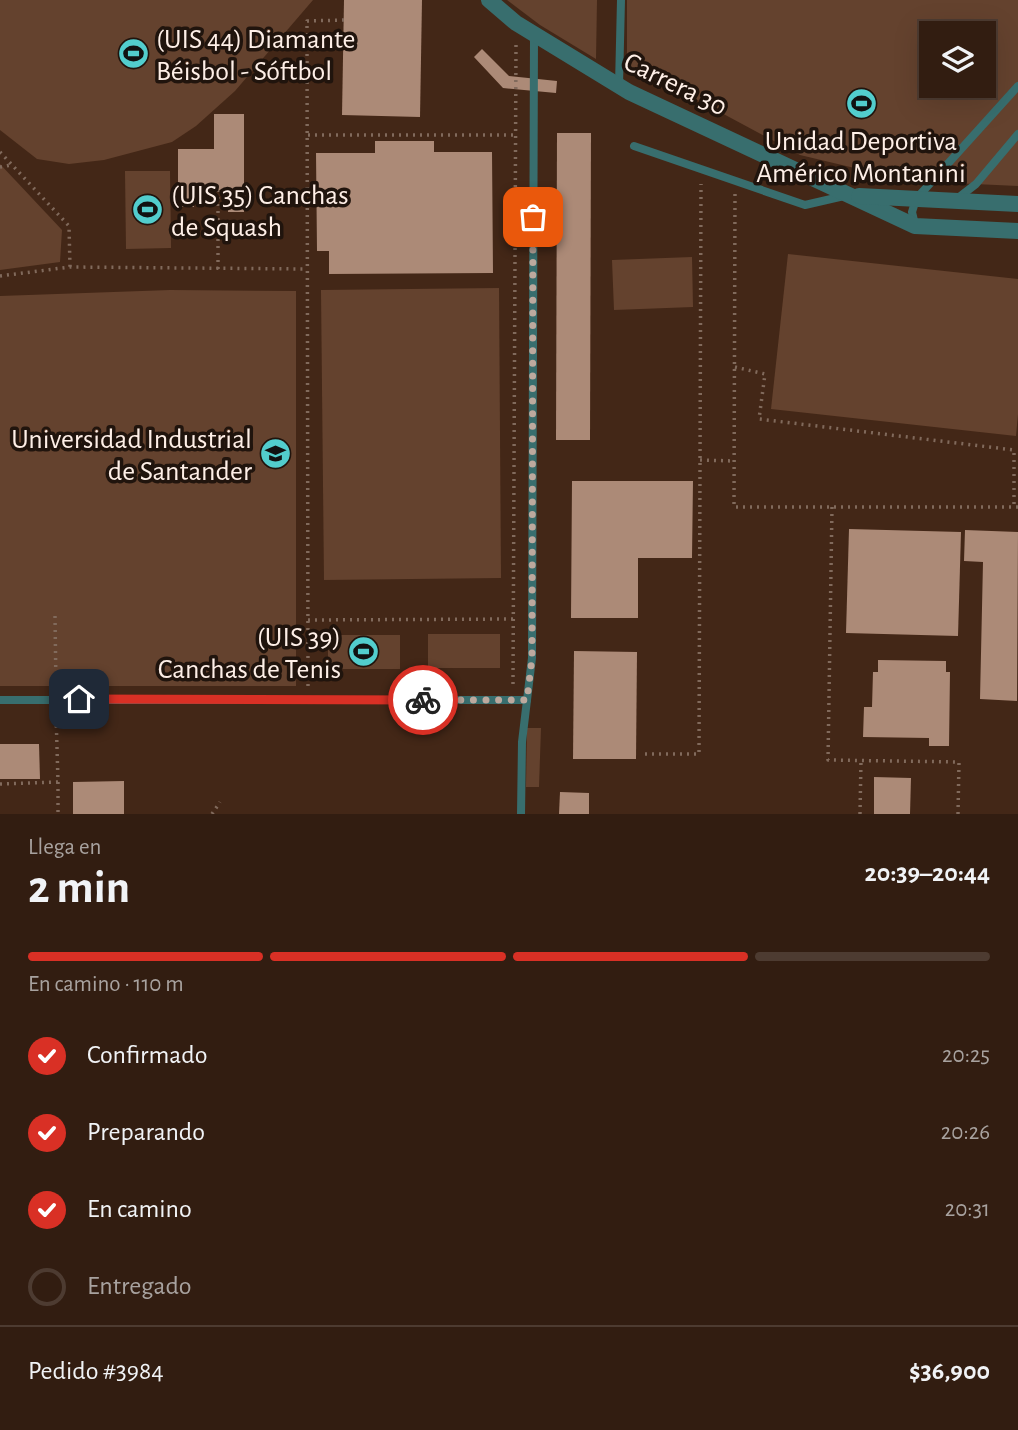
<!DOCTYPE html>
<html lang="es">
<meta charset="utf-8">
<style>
body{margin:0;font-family:"Alegreya Sans",sans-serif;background:#3a261a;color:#f1f3f6;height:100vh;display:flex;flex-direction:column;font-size:26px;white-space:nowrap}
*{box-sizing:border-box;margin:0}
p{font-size:23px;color:#a8a29f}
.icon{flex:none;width:38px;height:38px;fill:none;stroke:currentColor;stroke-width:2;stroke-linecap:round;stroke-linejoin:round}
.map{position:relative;height:814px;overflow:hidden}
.details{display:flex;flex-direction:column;background:#321d11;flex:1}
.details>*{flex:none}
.fabs{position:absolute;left:919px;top:21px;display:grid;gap:14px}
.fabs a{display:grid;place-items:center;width:77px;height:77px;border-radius:0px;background:#321d11;box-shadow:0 7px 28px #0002,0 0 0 2px #4d3b31;font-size:35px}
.pin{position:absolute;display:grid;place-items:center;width:60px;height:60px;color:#fff;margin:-30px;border-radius:14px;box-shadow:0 4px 10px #0006}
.courier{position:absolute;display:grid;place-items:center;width:70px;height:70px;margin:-35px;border:5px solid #d93025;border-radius:50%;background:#fff;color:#222;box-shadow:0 2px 9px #0007}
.summary em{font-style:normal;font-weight:600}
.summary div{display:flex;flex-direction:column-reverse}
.summary{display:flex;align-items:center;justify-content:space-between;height:119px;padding:0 28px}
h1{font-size:46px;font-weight:600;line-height:52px}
.bar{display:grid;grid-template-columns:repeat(4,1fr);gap:10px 7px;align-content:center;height:84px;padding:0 28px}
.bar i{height:9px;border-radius:5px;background:#4d3b31}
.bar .current{background:#d93025}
.bar p{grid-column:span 4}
.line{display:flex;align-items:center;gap:18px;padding:0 28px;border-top:2px solid #4d3b31}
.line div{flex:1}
ol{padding:0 28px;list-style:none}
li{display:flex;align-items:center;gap:21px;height:77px}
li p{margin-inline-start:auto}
li .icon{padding:7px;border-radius:50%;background:#d93025;color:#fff;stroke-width:4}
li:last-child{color:#a8a29f}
li i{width:38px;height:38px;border:4px solid #4d3b31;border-radius:50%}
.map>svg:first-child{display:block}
.green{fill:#64422e;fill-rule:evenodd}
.building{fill:#ac8a77}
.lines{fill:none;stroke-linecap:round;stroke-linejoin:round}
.path{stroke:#816a5c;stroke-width:3.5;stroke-dasharray:2 5;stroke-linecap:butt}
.service{stroke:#386e6e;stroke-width:8}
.minor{stroke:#386e6e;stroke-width:16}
.done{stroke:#bda99e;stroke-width:7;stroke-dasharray:0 12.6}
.route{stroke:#d93025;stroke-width:9}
.labels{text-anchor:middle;stroke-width:7;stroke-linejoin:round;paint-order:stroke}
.poi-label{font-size:28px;fill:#feefe7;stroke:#20140d;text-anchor:start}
.street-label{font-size:28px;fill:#feefe7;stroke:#20140d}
</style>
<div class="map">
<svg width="1018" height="814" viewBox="0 0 1018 814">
<rect width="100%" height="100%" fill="#432717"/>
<g class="green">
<polygon points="0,0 313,0 235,91 196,126 172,142 104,160 69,164 37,159 0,130"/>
<polygon points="507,0 597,0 596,59 540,25"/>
<path d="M 627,0 L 1018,0 L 1018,186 L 909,181 L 800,155 L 651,75 L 627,67 ZM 931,33 L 984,33 L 984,86 L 931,86 Z"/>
<polygon points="0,164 62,230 60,262 0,270"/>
<polygon points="125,171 170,171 171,248 126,249"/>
<polygon points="788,254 1018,279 1018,414 1016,436 771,409"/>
<polygon points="692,257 693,307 614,310 612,260"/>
<polygon points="499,288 501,578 324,580 321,290"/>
<polygon points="170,290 296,291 296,686 0,686 0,296"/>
<rect x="428" y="634" width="72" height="34"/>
<rect x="328" y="635" width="72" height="34"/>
<polygon points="527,728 541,728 539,787 526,787"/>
</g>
<g class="building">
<polygon points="344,0 422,0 420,117 342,115"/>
<polygon points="482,49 509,76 557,81 556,93 503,88 474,57"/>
<polygon points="214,114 244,114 244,212 228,212 228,190 194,190 194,207 178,207 178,149 214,149"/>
<polygon points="557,133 591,133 590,440 556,440"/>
<polygon points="375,141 434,141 434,152 492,152 493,273 329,274 329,251 317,251 316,153 375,153"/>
<polygon points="572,481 693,481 692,558 638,558 638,618 571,618"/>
<polygon points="849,529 961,532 958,636 846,633"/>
<polygon points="965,530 1018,532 1017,701 980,699 983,562 964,561"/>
<polygon points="574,651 637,652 636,759 573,759"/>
<polygon points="878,660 946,661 946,672 950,672 949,746 929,746 929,738 863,737 864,707 872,707 873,672 878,672"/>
<polygon points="0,744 39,744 40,779 0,779"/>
<polygon points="874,777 911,778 910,814 874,814"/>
<polygon points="124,781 124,814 73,814 73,782"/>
<polygon points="560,792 589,793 589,814 559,814"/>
</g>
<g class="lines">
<g class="path">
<polyline points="308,135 517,135"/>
<polyline points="0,152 69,226 70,267"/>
<polyline points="0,167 12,165"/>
<polyline points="218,190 218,269"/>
<polyline points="735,194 734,507 1018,507"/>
<polyline points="0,276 70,267 307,269"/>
<polyline points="735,367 765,374 759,419 1014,450 1014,507"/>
<polyline points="700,460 734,461"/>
<polyline points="832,507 828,760 959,762 958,814"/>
<polyline points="55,616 56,688"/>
<polyline points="308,620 513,619"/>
<polyline points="513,684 516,44"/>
<polyline points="308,686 307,21 344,20"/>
<polyline points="645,754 699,754 701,184"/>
<polyline points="58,782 58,814"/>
<polyline points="0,784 58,782 56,713"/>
<polyline points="212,814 220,802"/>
<polyline points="860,814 861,760"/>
</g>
<g class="service">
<polyline points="619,85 621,0"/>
<polyline points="634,146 805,205 844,196"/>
<polyline points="958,198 976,184 1018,134"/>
<polyline points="915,225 912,212 916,199 1018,86"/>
<polyline points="0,700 527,700"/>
<polyline points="521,814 522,742 532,658 534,34"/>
</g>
<g class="minor">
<polyline points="489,0 516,23 629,92 915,226 1018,231"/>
<polyline points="859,196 1018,204"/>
</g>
</g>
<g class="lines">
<polyline class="done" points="423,700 527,700 532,658 533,217"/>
<polyline class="route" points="79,699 423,700"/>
</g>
<defs>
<symbol id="stadium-disc" viewBox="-11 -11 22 22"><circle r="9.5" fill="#52cdcd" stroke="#20140d"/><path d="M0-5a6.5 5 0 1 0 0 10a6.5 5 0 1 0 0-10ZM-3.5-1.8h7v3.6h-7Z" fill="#111"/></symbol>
<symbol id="university-disc" viewBox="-11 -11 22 22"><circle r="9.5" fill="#52cdcd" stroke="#20140d"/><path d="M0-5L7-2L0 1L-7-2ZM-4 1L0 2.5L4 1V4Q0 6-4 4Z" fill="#111"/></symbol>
</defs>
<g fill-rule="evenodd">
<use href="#stadium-disc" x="116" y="36" width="35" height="35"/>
<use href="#stadium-disc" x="844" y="86" width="35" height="35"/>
<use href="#stadium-disc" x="130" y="192" width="35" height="35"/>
<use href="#university-disc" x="258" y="436" width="35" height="35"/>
<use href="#stadium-disc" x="346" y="634" width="35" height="35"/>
</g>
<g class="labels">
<g class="poi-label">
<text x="156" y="48">(UIS 44) Diamante<tspan x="156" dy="32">Béisbol - Sóftbol</tspan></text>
<text x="861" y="150" text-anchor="middle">Unidad Deportiva<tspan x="861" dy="32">Américo Montanini</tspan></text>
<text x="171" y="204">(UIS 35) Canchas<tspan x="171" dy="32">de Squash</tspan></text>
<text x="252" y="448" text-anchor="end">Universidad Industrial<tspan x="252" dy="32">de Santander</tspan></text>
<text x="341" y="646" text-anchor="end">(UIS 39)<tspan x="341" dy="32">Canchas de Tenis</tspan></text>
</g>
<g class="street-label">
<text transform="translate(676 83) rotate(26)" y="10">Carrera 30</text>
</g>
</g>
</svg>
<div class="fabs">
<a><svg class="icon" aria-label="layers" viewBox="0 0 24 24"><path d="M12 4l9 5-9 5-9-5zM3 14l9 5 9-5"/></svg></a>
</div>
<div class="pin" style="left:533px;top:217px;background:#ea580c"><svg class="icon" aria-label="bag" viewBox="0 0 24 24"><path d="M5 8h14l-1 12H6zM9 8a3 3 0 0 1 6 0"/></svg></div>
<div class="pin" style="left:79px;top:699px;background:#1f2937"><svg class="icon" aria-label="home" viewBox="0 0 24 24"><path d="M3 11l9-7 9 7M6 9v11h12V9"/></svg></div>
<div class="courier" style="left:423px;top:700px"><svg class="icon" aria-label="bike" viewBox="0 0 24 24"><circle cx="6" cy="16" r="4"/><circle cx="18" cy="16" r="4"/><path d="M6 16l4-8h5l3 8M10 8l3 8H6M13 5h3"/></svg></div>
</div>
<section class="details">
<div class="summary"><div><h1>2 min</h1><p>Llega en</p></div><em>20:39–20:44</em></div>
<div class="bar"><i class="current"></i><i class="current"></i><i class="current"></i><i></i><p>En camino · 110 m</p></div>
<ol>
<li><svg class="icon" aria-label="check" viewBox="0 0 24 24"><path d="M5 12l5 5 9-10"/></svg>Confirmado<p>20:25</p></li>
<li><svg class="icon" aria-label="check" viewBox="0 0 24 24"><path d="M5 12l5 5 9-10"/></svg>Preparando<p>20:26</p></li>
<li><svg class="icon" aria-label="check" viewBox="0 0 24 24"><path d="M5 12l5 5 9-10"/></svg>En camino<p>20:31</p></li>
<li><i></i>Entregado</li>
</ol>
<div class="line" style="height:91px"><div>Pedido #3984</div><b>$36,900</b></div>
</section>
